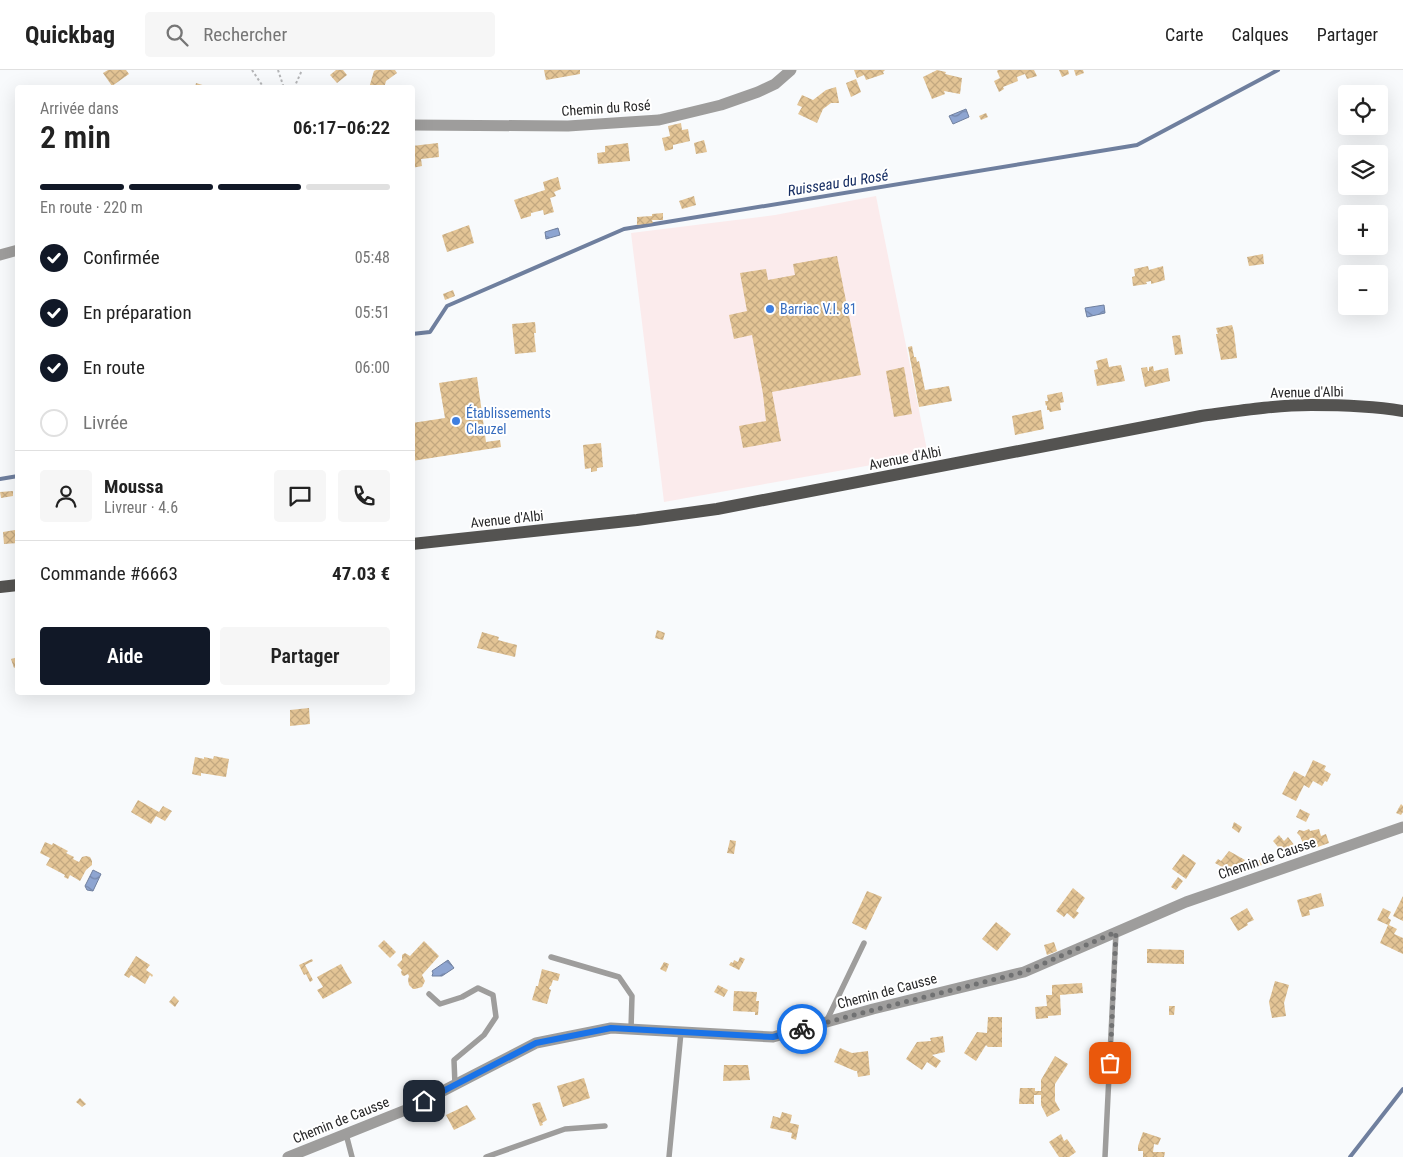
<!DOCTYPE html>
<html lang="fr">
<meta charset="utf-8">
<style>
body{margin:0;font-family:"Roboto Condensed",sans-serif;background:#f6f6f6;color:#222;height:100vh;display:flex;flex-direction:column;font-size:19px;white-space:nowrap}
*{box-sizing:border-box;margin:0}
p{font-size:16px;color:#767676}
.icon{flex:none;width:28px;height:28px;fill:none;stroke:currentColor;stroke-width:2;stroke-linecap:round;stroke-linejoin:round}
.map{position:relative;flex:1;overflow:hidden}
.panel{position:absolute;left:15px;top:15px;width:400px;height:610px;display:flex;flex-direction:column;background:#fff;border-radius:5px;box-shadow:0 5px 20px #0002}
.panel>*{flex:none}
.tools{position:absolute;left:1338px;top:15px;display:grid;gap:10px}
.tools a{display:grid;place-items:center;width:50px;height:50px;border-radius:5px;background:#fff;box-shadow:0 5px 20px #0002;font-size:25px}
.pin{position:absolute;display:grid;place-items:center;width:42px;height:42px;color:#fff;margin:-21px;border-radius:10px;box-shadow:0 2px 8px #0006}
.courier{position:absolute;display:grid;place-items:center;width:50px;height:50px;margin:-25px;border:4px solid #1a73e8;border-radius:50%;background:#fff;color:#222;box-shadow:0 1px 6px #0007}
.headline em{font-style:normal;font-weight:600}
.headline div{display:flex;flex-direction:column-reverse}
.headline{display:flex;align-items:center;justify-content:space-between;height:85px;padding:0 25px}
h1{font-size:32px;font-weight:600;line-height:38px}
.bar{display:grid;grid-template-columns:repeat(4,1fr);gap:8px 5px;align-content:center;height:60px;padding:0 25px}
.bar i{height:6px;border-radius:4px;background:#e0e0e0}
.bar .active{background:#111827}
.bar p{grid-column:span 4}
.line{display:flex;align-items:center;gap:12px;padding:0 25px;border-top:1px solid #e0e0e0}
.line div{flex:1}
.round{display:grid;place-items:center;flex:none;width:52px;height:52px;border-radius:5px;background:#f6f6f6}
ol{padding:0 25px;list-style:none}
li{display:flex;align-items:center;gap:15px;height:55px}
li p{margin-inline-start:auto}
li .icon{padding:5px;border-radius:50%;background:#111827;color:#fff;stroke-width:4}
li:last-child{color:#767676}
li i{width:28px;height:28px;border:2px solid #e0e0e0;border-radius:50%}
.button{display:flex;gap:10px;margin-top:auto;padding:10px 25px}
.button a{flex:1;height:58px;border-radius:5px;background:#111827;color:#fff;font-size:20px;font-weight:600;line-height:58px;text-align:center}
.button a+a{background:#f6f6f6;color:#222}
header{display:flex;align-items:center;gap:30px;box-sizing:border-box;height:70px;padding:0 25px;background:#fff;border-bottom:1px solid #e0e0e0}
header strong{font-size:24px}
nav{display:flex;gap:28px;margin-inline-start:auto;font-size:18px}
.search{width:350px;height:45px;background:#f6f6f6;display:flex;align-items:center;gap:12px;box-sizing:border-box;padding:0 18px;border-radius:5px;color:#767676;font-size:19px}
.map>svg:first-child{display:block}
.commercial{fill:#fbebec}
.water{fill:url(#water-waves);stroke:#6f7f9e}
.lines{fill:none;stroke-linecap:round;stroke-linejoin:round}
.stream{stroke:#6f7f9e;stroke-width:4}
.building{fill:url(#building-cross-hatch)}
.path{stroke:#b4b5b7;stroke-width:2;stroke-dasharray:2.5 2.5;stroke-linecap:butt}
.service{stroke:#9e9d9c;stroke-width:5.5}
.minor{stroke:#9e9d9c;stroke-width:11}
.primary{stroke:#545351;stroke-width:12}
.done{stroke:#707172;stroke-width:5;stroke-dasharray:0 9}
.route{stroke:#1a73e8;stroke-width:6}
.shop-dot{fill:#3f7fe0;stroke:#fff;stroke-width:2}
.labels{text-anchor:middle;stroke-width:4;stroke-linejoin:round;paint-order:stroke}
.street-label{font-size:14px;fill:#272728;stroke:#fff}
.shop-label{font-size:14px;fill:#366cbe;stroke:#fff;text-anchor:start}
.water-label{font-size:15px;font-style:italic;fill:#142c62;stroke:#fff}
</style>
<header>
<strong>Quickbag</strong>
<div class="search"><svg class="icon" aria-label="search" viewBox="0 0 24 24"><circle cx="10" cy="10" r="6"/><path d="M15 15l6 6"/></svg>Rechercher</div>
<nav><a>Carte</a><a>Calques</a><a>Partager</a></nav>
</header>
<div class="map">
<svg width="1403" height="1087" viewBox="0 0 1403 1087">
<defs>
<pattern id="water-waves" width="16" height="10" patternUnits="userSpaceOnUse" patternTransform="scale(1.25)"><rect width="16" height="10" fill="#8ea5d1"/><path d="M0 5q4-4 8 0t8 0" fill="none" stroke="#7486aa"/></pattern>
<pattern id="building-cross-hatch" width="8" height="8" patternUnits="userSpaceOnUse" patternTransform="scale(1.25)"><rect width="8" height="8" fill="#e3c495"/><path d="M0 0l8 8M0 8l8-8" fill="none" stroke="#c3a880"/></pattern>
</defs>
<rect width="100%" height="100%" fill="#f8fafc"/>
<polygon class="commercial" points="876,126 928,385 664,432 631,163 775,145"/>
<g class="water">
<polygon points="966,39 969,47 953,54 949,46"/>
<polygon points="558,158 560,165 546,169 545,162"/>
<polygon points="1104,235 1105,243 1087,247 1085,238"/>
<polygon points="93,800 101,804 93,821 87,820 85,816"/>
<polygon points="448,890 454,898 442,906 432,906 433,903 432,901"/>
</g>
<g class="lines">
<g class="stream">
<polyline points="412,264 430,262 447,236 624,159 1137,75 1278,0"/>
<polyline points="0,409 18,406"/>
<polyline points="1350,1087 1403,1019"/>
</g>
</g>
<g class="building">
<polygon points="108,0 126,0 129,4 112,16 103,3"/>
<polygon points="336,0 343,0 347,5 337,13 330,5"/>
<polygon points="376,0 395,0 397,3 386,11 384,18 369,18 374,1"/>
<polygon points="544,0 580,0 580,4 546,10"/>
<polygon points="854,0 885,0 883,2 884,4 866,10 864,5 857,8"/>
<polygon points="937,0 946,2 945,4 962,8 960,24 944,21 945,24 932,29 923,7"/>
<polygon points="998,0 1034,0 1037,6 1027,9 1025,4 1017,7 1018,11 1003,17 1004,19 999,22 994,11 1000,8 997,1"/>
<polygon points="1059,0 1068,0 1069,4 1062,7"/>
<polygon points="1074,0 1083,0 1084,3 1076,6"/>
<polygon points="856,9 861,22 851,27 846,13"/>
<polygon points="196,13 209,17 209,18 195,18"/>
<polygon points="836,17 839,33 831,33 823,39 817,53 798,44 802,37 797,35 802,25 813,30 826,20"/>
<polygon points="986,43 988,47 981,50 979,46"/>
<polygon points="681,53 682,60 688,59 690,71 673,75 673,79 665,81 662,68 670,66 668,56"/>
<polygon points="704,70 707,82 696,84 694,73"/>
<polygon points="438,73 439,87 421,89 422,96 412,98 412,76"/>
<polygon points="628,73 630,91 598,94 597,83 605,82 605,76"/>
<polygon points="558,107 561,119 554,122 556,126 550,128 554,142 544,145 543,140 531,143 531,146 521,149 514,130 545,120 543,112"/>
<polygon points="694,126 696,135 682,139 679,131"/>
<polygon points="663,143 663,150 652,150 653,153 637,155 637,147 652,146 652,144"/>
<polygon points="469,155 474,173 447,182 442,165"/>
<polygon points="1263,184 1264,194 1249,196 1247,187"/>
<polygon points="837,186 861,305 772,322 781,371 743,378 739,356 766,351 763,324 752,265 734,269 729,245 747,241 740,203 766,199 768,210 795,205 793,194"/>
<polygon points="1148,196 1149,200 1163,196 1165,210 1151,214 1151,211 1146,212 1147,214 1133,216 1132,207 1135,206 1134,199"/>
<polygon points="453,220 455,226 445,230 443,224"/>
<polygon points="535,252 536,263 534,263 536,282 515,284 512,254"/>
<polygon points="1232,255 1234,262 1237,288 1221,290 1216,264 1218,264 1216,258"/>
<polygon points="1180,265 1183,284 1175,285 1172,266"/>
<polygon points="912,276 914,287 916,287 917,292 919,291 925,320 949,316 952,331 919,337 908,277"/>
<polygon points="1107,288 1109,297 1121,295 1125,311 1097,316 1094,300 1098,299 1096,291"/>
<polygon points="1153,296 1154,301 1168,298 1170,311 1145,317 1141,298 1147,297 1148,301 1149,301 1149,297"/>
<polygon points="904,297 912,344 894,347 886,301"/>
<polygon points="477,307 486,372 500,370 501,377 412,391 412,353 445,348 439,313"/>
<polygon points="1062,322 1064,332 1060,333 1061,340 1050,342 1049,340 1047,340 1047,335 1046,336 1045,331 1048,331 1047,325"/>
<polygon points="1041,340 1044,359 1015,365 1012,346"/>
<polygon points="601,373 603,397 597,398 597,401 591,402 591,398 585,399 583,375"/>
<polygon points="13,421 13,426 1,428 0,422"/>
<polygon points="15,458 18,458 18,473 4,474 3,462 15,460"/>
<polygon points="657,560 665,563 663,570 655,568"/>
<polygon points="482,562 499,567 498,570 517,575 515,587 477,578"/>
<polygon points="18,587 18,596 14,598 11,589"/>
<polygon points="309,638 310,654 290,656 290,640"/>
<polygon points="214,686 229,689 226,707 201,703 201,706 192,704 195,687 204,689 204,687 213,689"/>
<polygon points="1313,690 1326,696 1324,700 1331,704 1327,712 1325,711 1322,716 1313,711 1309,718 1304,715 1296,731 1282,724 1294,701 1305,707"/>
<polygon points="138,730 159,742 163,736 172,741 165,751 156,746 151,754 131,742"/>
<polygon points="1401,734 1403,736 1403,742 1401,745 1396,743"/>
<polygon points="1300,739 1310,744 1306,752 1296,747"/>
<polygon points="1234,752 1242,757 1239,763 1232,758"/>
<polygon points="1309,759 1310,761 1319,759 1321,766 1326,764 1329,773 1315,778 1314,775 1305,778 1300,766 1297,763 1299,760 1304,761"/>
<polygon points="1279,765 1284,771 1288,767 1295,776 1284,784 1273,771"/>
<polygon points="730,770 736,771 734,784 727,783"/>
<polygon points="45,772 52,775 53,773 68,781 66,783 74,787 73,789 79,792 82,787 86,786 90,787 92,791 92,795 86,800 80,811 70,805 68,809 64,807 65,805 46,795 50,788 40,783"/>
<polygon points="1229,781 1245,790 1234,804 1215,793 1218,789 1221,791"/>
<polygon points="1183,784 1196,793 1186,809 1172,799"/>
<polygon points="1260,790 1262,795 1252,799 1250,794"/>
<polygon points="1178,807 1183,811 1176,820 1171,817"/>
<polygon points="1073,818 1085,828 1076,841 1079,843 1074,849 1067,843 1064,847 1056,841"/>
<polygon points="867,821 882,827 866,860 852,853"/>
<polygon points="1321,823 1324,836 1309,840 1310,845 1302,847 1297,830"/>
<polygon points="1403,826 1403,851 1393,846"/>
<polygon points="1247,838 1254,850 1247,853 1248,855 1238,861 1230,848"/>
<polygon points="1383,838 1391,842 1388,848 1391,850 1389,855 1397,859 1394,864 1403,868 1403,884 1380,873 1388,855 1377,850"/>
<polygon points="996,852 1011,864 997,881 982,869"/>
<polygon points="384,870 396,882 390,888 378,876"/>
<polygon points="424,871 439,886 422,905 425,911 422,917 415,919 413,919 409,915 408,910 409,906 408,904 404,906 402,905 401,902 402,900 397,895 402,890 402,885 405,883 410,886"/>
<polygon points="1054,872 1057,881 1047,885 1044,875"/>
<polygon points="1147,879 1184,880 1184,894 1147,893"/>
<polygon points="136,886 150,895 146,900 153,905 152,907 150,905 145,914 131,905 129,908 124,905"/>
<polygon points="740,887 745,889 739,900 729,895 731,892 733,893 734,890 738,892"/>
<polygon points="312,889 313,891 305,895 313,910 310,912 306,904 304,905 299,895"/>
<polygon points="664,892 669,894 666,902 660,899"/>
<polygon points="341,894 352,913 323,929 317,920 323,917 317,907"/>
<polygon points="542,899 560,904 558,911 553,910 551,916 550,916 549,919 551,920 547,934 532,930 536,916 538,916"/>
<polygon points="1275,911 1289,915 1284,933 1286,946 1272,948 1269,932"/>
<polygon points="1082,913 1083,923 1060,925 1061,945 1048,946 1048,948 1036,949 1035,937 1047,936 1046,925 1052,925 1052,915"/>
<polygon points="718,915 728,920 724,927 714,922"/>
<polygon points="734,921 757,922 756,931 759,931 758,945 755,945 755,942 733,941"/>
<polygon points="174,926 179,931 175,937 169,932"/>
<polygon points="1169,936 1175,936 1174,945 1169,945"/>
<polygon points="988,947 1002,947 1002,977 988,977 986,975 976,991 964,983 977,962 987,963"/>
<polygon points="943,966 945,982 932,985 941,991 936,998 927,992 922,1000 906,989 917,972 931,971 930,968"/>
<polygon points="840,978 852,983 868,981 870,1005 858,1007 857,1001 855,1001 834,992"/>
<polygon points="1055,986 1068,994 1055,1014 1055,1031 1060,1040 1047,1047 1041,1035 1041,1025 1034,1025 1034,1034 1019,1034 1020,1018 1035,1018 1035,1021 1041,1021 1041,1010"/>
<polygon points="724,995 748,995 750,1010 723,1011"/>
<polygon points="584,1008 590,1028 563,1037 557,1016"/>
<polygon points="80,1028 86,1034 82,1037 76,1032"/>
<polygon points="540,1032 547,1050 542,1053 543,1055 540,1056 532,1034"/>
<polygon points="467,1035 476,1049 454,1060 446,1045"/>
<polygon points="782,1042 792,1045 790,1053 799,1055 796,1070 791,1068 792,1063 770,1058 773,1046 780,1048"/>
<polygon points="1143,1062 1161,1068 1158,1075 1154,1074 1153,1082 1165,1082 1164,1087 1143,1087 1143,1081 1138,1081 1138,1076"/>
<polygon points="1061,1064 1064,1071 1067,1069 1076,1082 1069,1087 1059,1087 1049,1072"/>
</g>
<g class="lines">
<g class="path">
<polyline points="252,0 264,18"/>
<polyline points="278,0 284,18"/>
<polyline points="294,18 302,0"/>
</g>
<g class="service">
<polyline points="551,887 619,907 632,926 631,959"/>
<polyline points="429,924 440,934 462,927 478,918 493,925 496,947 484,965 454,990 455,1015"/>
<polyline points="826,952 864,873"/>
<polyline points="346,1064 352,1087"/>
<polyline points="486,1087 565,1059 605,1056"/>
<polyline points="669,1087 681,962"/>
<polyline points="1105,1087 1116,862"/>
</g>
<g class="minor">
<polyline points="412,55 568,56 659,50 721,35 758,22 775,14 791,0"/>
<polyline points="0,185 18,180"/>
<polyline points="288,1087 408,1039 536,973 611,958 773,967 873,939 1024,902 1186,832 1403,757"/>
</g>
<g class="primary">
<path d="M 412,474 L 637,450 L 717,439 L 1201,346 C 1238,341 1275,335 1311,335 C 1342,335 1373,336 1403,341"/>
<polyline points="0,517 18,515"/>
</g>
</g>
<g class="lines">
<polyline class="done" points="802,959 873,940 1024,902 1116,862 1110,993"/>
<polyline class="route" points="424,1031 536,973 611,958 773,967 802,959"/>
</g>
<g class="shop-dot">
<circle cx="770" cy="239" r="5"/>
<circle cx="456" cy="351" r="5"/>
</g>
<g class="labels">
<g class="street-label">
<text transform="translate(606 38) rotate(-4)" y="5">Chemin du Rosé</text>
<text transform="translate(1307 322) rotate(-1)" y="5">Avenue d'Albi</text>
<text transform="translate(905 388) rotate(-11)" y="5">Avenue d'Albi</text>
<text transform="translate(507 449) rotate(-6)" y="5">Avenue d'Albi</text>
<text transform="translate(1267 788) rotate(-19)" y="5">Chemin de Causse</text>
<text transform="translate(887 921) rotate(-15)" y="5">Chemin de Causse</text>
<text transform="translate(341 1050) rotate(-22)" y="5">Chemin de Causse</text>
</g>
<g class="shop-label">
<text x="780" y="244">Barriac V.I. 81</text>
<text x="466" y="348">Établissements<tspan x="466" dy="16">Clauzel</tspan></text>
</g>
<g class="water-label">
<text transform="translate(838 113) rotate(-9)" y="5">Ruisseau du Rosé</text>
</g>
</g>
</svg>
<div class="tools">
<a><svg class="icon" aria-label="locate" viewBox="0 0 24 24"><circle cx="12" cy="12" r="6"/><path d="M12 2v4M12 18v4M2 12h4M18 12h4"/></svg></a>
<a><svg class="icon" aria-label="layers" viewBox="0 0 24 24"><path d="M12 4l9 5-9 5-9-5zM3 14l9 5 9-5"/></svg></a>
<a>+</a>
<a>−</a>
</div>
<div class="pin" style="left:1110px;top:993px;background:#ea580c"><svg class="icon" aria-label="bag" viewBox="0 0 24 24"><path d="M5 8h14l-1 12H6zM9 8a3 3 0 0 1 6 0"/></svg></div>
<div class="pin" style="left:424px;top:1031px;background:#1f2937"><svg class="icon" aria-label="home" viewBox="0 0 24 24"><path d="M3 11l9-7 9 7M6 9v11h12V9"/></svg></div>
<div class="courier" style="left:802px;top:959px"><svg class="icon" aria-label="bike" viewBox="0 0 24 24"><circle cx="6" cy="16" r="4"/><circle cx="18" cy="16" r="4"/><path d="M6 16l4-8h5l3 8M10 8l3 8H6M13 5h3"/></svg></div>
<section class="panel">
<div class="headline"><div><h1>2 min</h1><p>Arrivée dans</p></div><em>06:17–06:22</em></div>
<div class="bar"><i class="active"></i><i class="active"></i><i class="active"></i><i></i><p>En route · 220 m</p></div>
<ol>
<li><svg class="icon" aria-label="check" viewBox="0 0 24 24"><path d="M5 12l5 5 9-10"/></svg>Confirmée<p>05:48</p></li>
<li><svg class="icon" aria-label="check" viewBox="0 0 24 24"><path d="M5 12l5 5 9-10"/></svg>En préparation<p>05:51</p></li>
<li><svg class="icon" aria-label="check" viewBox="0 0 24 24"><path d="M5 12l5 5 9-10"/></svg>En route<p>06:00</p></li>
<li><i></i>Livrée</li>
</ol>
<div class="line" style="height:90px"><a class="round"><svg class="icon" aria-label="person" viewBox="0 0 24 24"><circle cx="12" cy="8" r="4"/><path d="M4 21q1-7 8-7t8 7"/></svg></a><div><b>Moussa</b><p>Livreur · 4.6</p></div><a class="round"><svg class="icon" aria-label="chat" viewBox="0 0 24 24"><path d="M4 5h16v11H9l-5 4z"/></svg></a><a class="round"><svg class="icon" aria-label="phone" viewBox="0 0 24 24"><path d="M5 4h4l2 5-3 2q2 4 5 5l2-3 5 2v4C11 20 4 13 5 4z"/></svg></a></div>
<div class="line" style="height:65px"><div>Commande #6663</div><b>47.03 €</b></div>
<div class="button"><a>Aide</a><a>Partager</a></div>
</section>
</div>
